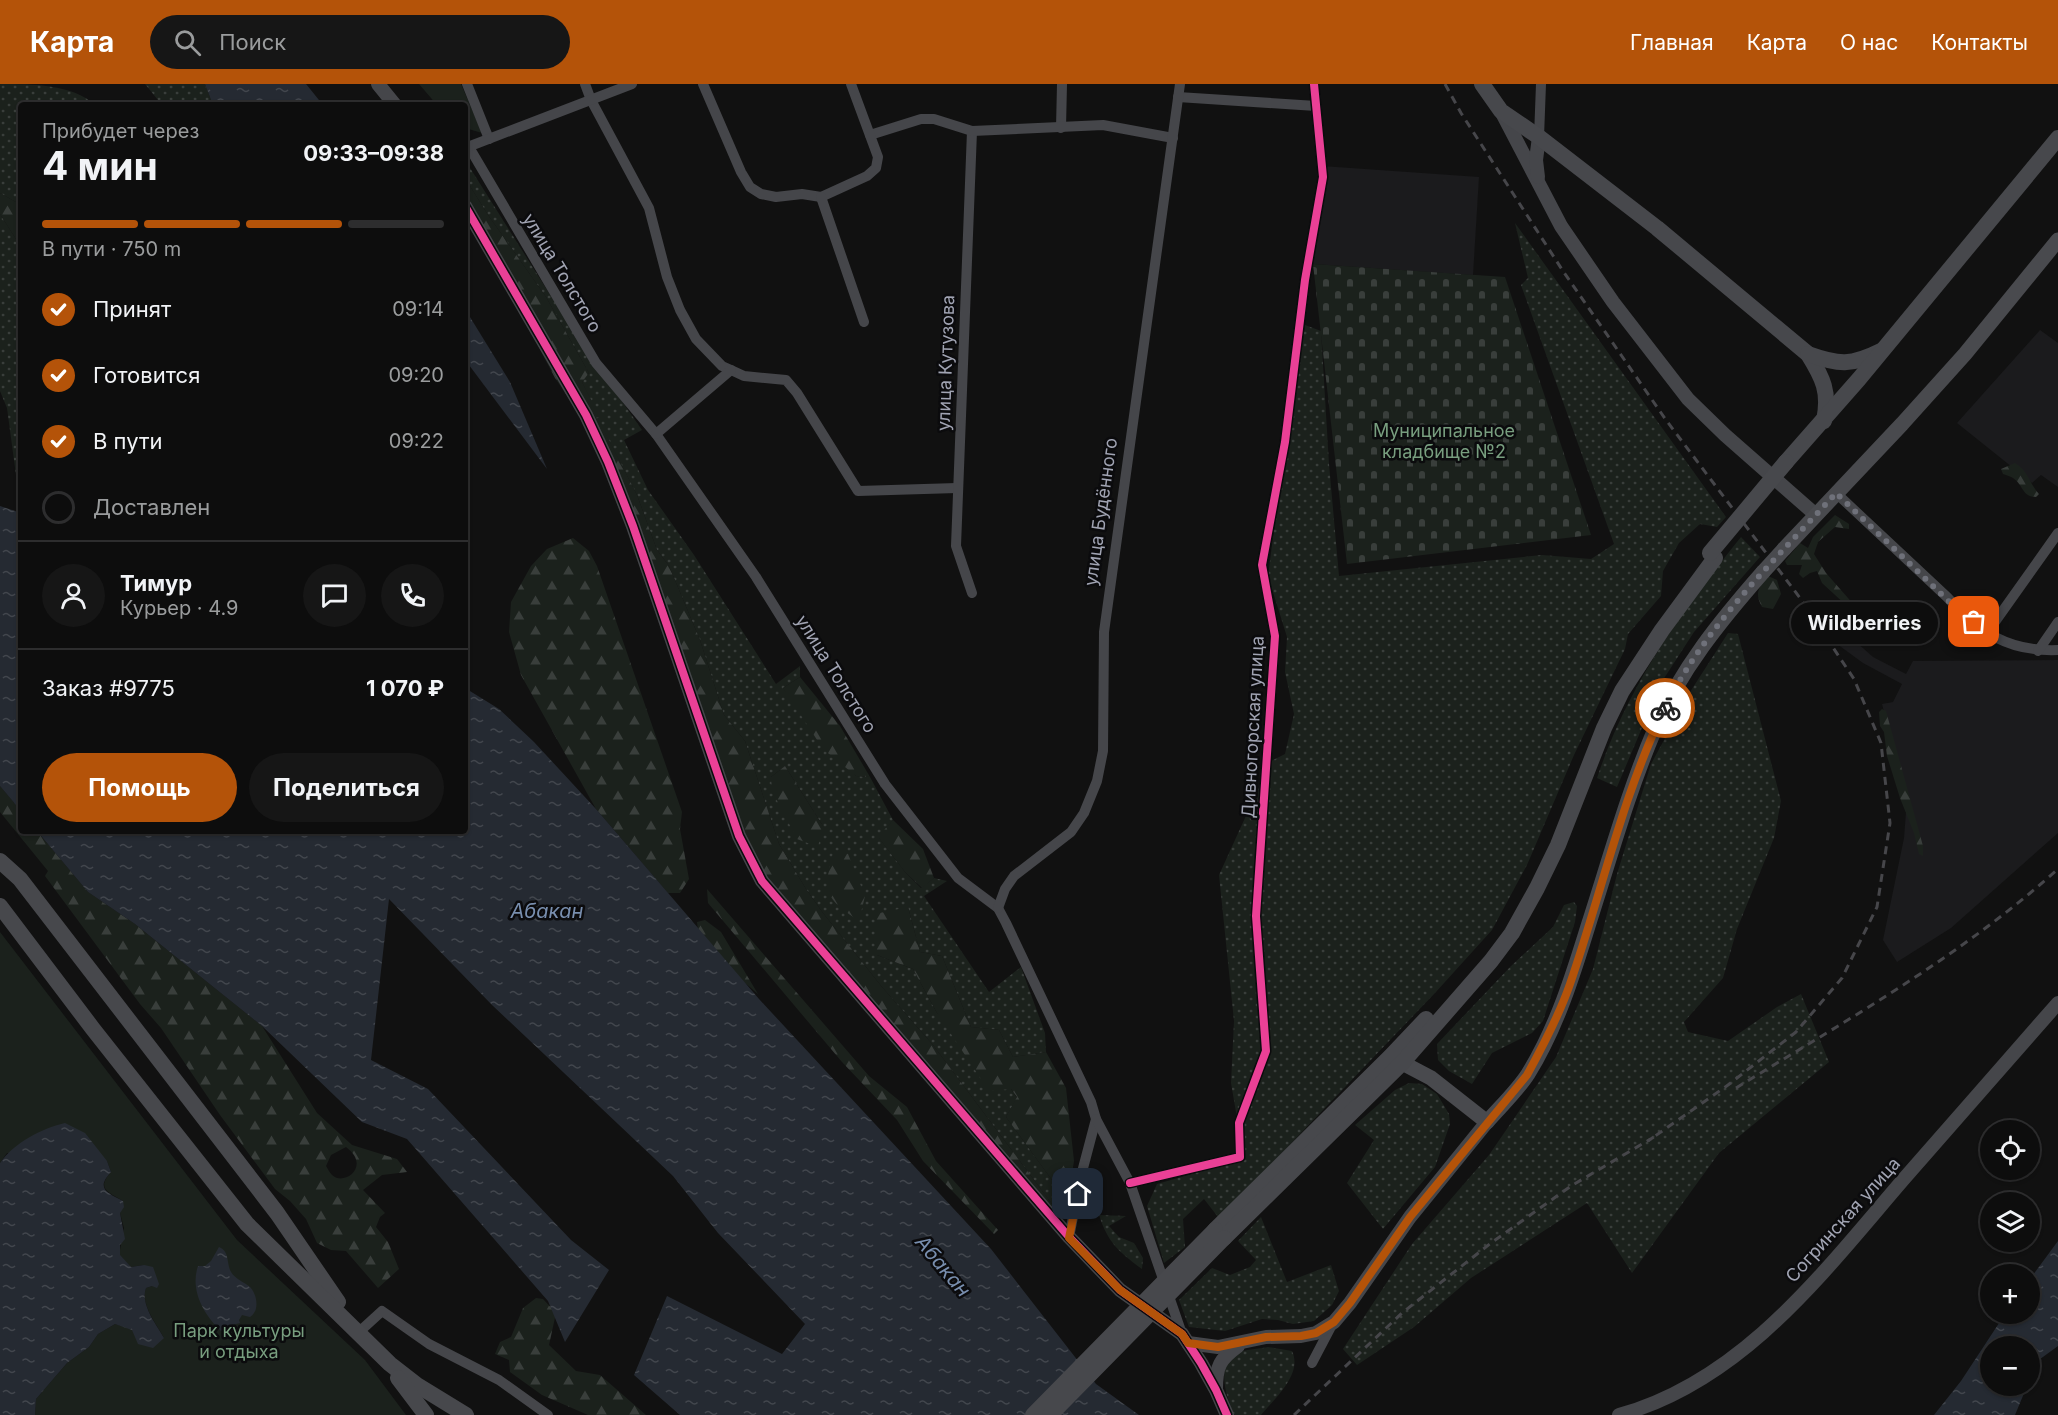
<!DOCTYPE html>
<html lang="ru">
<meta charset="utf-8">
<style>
body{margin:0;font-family:Inter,sans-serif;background:#161616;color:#f1f3f6;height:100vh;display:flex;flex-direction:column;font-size:22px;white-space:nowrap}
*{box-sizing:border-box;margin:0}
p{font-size:20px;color:#9a9c9d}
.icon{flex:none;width:33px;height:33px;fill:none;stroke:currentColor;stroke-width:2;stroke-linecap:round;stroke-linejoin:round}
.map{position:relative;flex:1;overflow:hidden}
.panel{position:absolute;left:18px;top:18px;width:450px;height:732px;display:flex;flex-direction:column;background:#0d0d0d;border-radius:6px;box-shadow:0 2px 4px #0004,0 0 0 2px #2d2d2e}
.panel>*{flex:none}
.tools{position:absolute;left:1980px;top:1036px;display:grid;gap:12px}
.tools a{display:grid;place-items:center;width:60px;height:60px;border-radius:50%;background:#0d0d0d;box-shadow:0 2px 4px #0004,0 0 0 2px #2d2d2e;font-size:30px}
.pin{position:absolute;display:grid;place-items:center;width:51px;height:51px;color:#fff;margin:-26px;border-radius:12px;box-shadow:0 3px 9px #0006}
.courier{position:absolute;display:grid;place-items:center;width:60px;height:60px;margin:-30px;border:4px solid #b45309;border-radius:50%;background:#fff;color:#222;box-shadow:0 2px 8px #0007}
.bubble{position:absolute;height:42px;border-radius:21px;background:#0d0d0d;box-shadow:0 2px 4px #0004,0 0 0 2px #2d2d2e;font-size:20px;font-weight:700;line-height:42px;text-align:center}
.head em{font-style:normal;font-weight:700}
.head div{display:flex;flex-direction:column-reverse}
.head{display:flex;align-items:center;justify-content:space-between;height:102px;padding:0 24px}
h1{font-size:39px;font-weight:700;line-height:45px}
.bar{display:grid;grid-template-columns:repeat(4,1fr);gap:9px 6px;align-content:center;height:72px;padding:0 24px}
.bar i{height:8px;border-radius:4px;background:#2d2d2e}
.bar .current{background:#b45309}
.bar p{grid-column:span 4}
.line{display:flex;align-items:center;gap:15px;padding:0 24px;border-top:2px solid #2d2d2e}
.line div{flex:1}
.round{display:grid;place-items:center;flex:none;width:63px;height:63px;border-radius:32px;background:#161616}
ol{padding:0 24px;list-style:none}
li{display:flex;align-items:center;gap:18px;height:66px}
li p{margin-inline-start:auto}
li .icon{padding:6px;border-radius:50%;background:#b45309;color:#fff;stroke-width:4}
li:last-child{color:#9a9c9d}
li i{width:33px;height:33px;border:3px solid #2d2d2e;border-radius:50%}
.action{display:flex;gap:12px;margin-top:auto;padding:12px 24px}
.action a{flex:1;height:69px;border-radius:36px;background:#b45309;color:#fff;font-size:24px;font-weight:700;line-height:69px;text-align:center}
.action a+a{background:#161616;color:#f1f3f6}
header{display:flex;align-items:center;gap:36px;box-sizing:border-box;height:84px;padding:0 30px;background:#b45309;color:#fff}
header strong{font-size:28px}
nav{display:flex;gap:33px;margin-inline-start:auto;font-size:21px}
.search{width:420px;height:54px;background:#161616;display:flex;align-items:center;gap:15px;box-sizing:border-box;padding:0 21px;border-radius:33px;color:#9a9c9d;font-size:22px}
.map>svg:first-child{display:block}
.built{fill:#1b1b1d}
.grass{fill:url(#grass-dots);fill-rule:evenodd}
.forest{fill:url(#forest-firs);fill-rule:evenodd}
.cemetery{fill:url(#cemetery-stones)}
.green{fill:#1b211c}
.water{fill:url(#water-ripples)}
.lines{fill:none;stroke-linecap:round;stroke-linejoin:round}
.minor{stroke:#45464a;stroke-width:10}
.tertiary{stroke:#45464a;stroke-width:14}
.secondary{stroke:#494a4e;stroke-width:15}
.primary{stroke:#47484c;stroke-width:16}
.rail{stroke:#46464a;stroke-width:3;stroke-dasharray:8 6;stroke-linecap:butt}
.secondary-bridge{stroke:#494a4e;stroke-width:15}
.primary-bridge{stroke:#47484c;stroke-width:16}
.cycleway-casing{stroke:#0b0b0d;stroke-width:11}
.cycleway{stroke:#ea4096;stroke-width:8}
.done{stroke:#6f717a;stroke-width:6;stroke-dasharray:0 10.8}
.route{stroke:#b45309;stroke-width:8}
.labels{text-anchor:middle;stroke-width:5;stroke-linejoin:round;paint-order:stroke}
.street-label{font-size:18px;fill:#a1a4b3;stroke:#0b0b0d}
.park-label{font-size:18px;fill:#789e7f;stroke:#0b0b0d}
.water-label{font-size:20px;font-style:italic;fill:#788eae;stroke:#0b0b0d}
</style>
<header>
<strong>Карта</strong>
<div class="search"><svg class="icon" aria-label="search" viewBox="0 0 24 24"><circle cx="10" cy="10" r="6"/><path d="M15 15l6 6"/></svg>Поиск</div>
<nav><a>Главная</a><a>Карта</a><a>О нас</a><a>Контакты</a></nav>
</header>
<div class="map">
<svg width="2058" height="1331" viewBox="0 0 2058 1331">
<defs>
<pattern id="grass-dots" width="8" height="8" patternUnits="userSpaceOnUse" patternTransform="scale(1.5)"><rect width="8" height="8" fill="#1b211c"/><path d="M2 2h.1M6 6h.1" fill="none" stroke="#393e3b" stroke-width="1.8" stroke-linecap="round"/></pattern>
<pattern id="forest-firs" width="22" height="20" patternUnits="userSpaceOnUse" patternTransform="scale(1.5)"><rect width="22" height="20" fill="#1b211c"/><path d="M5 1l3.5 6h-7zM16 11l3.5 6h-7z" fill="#393e3b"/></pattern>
<pattern id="cemetery-stones" width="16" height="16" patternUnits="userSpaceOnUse" patternTransform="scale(1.5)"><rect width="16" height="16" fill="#1b211c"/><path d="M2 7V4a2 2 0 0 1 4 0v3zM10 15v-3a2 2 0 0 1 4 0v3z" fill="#393e3b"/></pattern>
<pattern id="water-ripples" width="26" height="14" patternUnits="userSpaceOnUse" patternTransform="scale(1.5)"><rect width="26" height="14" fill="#252a32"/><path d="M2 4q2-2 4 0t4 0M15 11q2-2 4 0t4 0" fill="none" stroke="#42464d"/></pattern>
</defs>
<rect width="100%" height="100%" fill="#111"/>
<g class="built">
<polygon points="1322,82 1479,93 1473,191 1313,180"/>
<polygon points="2040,246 2058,259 2058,403 2041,391 2032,399 1957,339"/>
<polygon points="1817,516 1845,548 1873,573 1906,590 1913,577 2058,576 2058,749 1951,844 1897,878 1883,856 1904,754 1907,715 1882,620 1893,618 1902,600 1863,579 1837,560 1809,524"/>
</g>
<g class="grass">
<path d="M 0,0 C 32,0 72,0 95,21 L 21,21 L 21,121 L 0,109 Z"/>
<polygon points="145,0 205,0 213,21 162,21"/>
<path d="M 465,76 L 573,247 L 642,346 L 624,356 L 648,406 L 694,471 L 776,600 L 800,582 L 800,593 L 783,604 L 856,692 L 870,693 L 893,736 L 879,754 L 905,788 L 921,804 L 934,794 L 947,797 L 924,812 L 989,908 L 1021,883 L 1045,949 L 1046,968 L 1013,973 L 999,946 L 971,943 L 942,872 L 920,868 L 908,823 L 877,871 L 913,885 L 937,929 L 1011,1005 L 1017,1014 L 1006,1033 L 1060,1107 L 1055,1124 L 933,961 L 882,903 L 823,829 L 806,805 L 779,760 L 745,657 L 724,631 L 700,556 L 669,482 L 657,466 L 637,411 L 604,347 L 592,350 L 583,335 L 599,333 L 582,298 L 589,289 L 546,213 L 488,131 L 465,94 ZM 785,682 L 823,742 L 771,693 Z"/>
<polygon points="0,130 21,163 21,398 16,391 7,324 0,307"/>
<polygon points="1515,139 1726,433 1717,443 1700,440 1679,459 1663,487 1661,512 1628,550 1625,565 1574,671 1527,781 1492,846 1435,909 1280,1071 1218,1133 1204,1115 1183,1135 1185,1163 1164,1179 1147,1122 1157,1100 1244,1075 1231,999 1234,937 1219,791 1271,677 1285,670 1294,630 1285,588 1287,553 1268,492 1275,438 1305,241 1321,247 1329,380 1339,492 1542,471 1591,475 1614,460 1521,201 1528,194"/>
<path d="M 1741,453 L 1760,473 L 1694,548 L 1661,599 L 1617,703 L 1597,694 C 1627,603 1682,526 1741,453 Z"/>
<polygon points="1728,549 1738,550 1781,717 1774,754 1737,845 1723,894 1684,938 1688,948 1728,957 1777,923 1801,910 1829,978 1719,1069 1632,1189 1587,1119 1471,1194 1414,1243 1357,1281 1343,1265 1412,1160 1489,1071 1556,973 1593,885 1617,790 1651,680 1690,608"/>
<polygon points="1574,818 1577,822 1575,838 1543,937 1532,949 1492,969 1472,1000 1449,987 1438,976 1437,960 1511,882 1553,843 1564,821"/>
<polygon points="1409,999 1422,1000 1437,1010 1449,1030 1450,1040 1435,1083 1383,1145 1347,1099 1374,1056 1355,1041 1395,1006"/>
<path d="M 1099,1131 L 1126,1132 L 1109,1142 L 1119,1153 L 1134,1159 L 1143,1174 L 1142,1185 C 1119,1168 1108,1159 1099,1131 Z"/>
<polygon points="1261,1133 1287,1198 1331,1181 1339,1207 1332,1221 1314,1237 1293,1240 1278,1236 1262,1235 1225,1247 1189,1243 1179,1216 1212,1184 1230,1191 1250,1183 1256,1176 1238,1157"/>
<path d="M 1268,1263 L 1292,1267 C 1303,1290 1275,1314 1261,1331 L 1234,1331 C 1227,1314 1215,1282 1236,1270 C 1245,1265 1258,1265 1268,1263 Z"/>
</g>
<g class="forest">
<polygon points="465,94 488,131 546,213 589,289 582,298 600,333 583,335 555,294 472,137 465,129"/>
<polygon points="0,109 21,121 21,163 0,130"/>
<polygon points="604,346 637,411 657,466 669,482 700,556 724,631 745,657 779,760 806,805 823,829 882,903 933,961 1055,1124 1036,1125 745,776 656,509 592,350"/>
<path d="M 2015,379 C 2029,388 2029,399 2039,410 L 2036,413 C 2022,413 2023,400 2013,394 C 2010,392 2006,391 2003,390 L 2001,385 Z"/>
<polygon points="1835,431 1849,440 1849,445 1835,443 1818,458 1814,470 1826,489 1862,530 1858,532 1822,499 1817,487 1810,489 1803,494 1799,490 1802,481 1787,481 1785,477 1800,459 1808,464 1813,453"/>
<polygon points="573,454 589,467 597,482 682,728 680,745 689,795 680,809 668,809 596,725 521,591 509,548 511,518 531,482 547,465"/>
<path d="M 1768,492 L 1777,496 L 1781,510 L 1773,525 L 1762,523 C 1754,508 1759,504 1768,492 Z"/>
<polygon points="800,593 840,642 870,693 856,692 823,665 783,604"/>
<polygon points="1882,625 1886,627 1923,762 1923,772 1919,770 1914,749 1900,714 1887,672 1884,648 1880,642 1879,628"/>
<polygon points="785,682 823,742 818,763 797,755 772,707 771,693"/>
<path d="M 0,702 L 21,727 L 21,747 L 37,747 L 88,808 L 135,840 L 262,942 L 317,1029 L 352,1061 L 397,1075 L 407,1088 L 382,1091 L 363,1106 L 385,1129 L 380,1133 L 376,1143 L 388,1158 L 399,1185 L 378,1204 L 346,1167 L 331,1166 L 317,1159 L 306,1135 L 290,1117 L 275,1105 L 220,1031 L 161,944 L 140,920 L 45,792 L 48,787 L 0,728 ZM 346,1063 C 372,1082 344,1103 332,1091 C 329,1088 328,1085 326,1082 L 331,1071 Z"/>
<polygon points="893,736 923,765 934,794 922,804 905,788 878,753"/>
<path d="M 834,766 L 848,770 L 865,812 L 859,837 C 822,812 823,807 834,766 Z"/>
<polygon points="707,805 869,992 907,1023 936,1077 998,1146 994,1150 923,1077 897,1036 842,978 708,819"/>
<polygon points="908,823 920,868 942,872 971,943 999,946 1013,973 1046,968 1066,1004 1074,1077 1070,1102 1060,1107 1006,1033 1017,1013 1011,1005 989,1007 937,929 913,885 877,871 875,830"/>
<path d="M 705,836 L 721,848 L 758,910 C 739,893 698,864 697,838 Z"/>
<polygon points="536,1214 543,1215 556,1229 549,1261 576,1287 600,1291 646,1331 588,1331 542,1311 510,1288 509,1276 495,1270 500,1258 511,1253 523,1224"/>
</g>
<polygon class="cemetery" points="1313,180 1505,193 1591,451 1347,480"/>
<g class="green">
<polygon points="419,0 461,0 482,49 465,44 465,21 437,21"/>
<path d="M 0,848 L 237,1156 L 365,1276 L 406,1331 L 35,1331 L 36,1315 L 67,1279 L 89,1263 L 98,1250 L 115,1240 L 164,1254 C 156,1239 140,1220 146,1204 L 152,1202 L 144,1181 L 131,1183 L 119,1171 L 124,1144 L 120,1129 L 123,1117 C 108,1108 96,1105 111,1088 L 107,1077 L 7,1069 L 0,1079 Z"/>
</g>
<g class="water">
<polygon points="205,0 306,0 323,21 213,21"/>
<polygon points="465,225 510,298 547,385 466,277"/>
<polygon points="0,422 21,429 21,727 0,702"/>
<polygon points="465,604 499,625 534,658 596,725 759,915 991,1165 1096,1300 1139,1331 680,1331 634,1291 667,1212 782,1270 805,1240 718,1149 673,1092 492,921 389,815 371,976 428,1005 571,1156 609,1186 565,1258 548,1217 407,1055 362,1038 262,942 135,840 88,808 37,747 465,747"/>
<path d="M 65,1039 L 85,1049 L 107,1077 L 111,1088 C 95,1105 108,1109 123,1117 L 124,1123 L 120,1129 L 125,1155 L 120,1161 L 120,1171 L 131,1183 L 144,1181 L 153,1183 L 159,1200 L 157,1204 L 152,1202 L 146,1204 C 140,1220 156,1240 164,1254 L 153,1264 L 138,1260 L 132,1246 L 115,1240 L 98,1250 L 89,1263 L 67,1279 L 36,1315 L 35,1331 L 0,1331 L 0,1079 C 15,1058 41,1045 65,1039 Z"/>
<polygon points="2058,1157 2058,1262 2036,1278 2030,1295 2030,1263 1990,1263 1990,1302 2027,1302 2015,1331 1934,1331 1961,1297 2005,1230 2030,1230 2030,1195"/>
<path d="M 219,1163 C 230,1168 226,1178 231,1188 C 235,1195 244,1198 250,1203 C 257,1210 260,1227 250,1233 L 242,1231 L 239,1236 L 240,1239 L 228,1242 L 221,1247 C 203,1230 190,1206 198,1182 L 205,1182 L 211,1177 Z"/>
</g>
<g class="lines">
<g class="minor">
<polyline points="467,0 489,55"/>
<polyline points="585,0 591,16 649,124 667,193 680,226 696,255 722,282 731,286 744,292 786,296 797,309 858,407 957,404"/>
<polyline points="703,0 741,88 750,103 761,110 776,113 802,110 821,113"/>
<polyline points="1178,13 1316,22"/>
<polyline points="1061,44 1062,0"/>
<polyline points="972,47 956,462 972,509"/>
<polyline points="870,51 921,35 934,35 972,47 1103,41 1173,54"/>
<polyline points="1539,53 1541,0"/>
<polyline points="469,63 596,279 656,350 756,493 885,700 958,794 998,824 1006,839 1091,1018 1096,1035 1082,1088 1069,1153"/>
<polyline points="465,64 632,0"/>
<polyline points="821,113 867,92 876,84 878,73 851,0"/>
<polyline points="821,113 864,238"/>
<polyline points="656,350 731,286"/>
<path d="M 1836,409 L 1947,513 C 1980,549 2009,568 2058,566"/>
<polyline points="1987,549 2058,449"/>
<polyline points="2038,567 2058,538"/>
<polyline points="998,824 1005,805 1014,792 1071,748 1084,729 1097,697 1103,667 1104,548 1180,0"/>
<polyline points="1096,1035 1130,1099 1182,1250"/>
<polyline points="1130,1099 1240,1073 1239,1039 1266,967 1256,832 1275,552 1262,481 1285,358 1305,196 1323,93 1314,0"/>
<polyline points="359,1248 382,1227 429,1260 499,1296 548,1331"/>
<polyline points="1312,1279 1333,1239"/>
</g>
<g class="tertiary">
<polyline points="378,0 395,21"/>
<polyline points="1501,27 1561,142 1613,218 1688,315 1725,351 1816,431"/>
<polyline points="1538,93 1536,76 1539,53"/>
<polyline points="465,122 586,331 608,378 633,442 739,752 762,797 1069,1153 1120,1206 1182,1250 1201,1279 1216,1306 1227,1331"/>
<polyline points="1188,1259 1218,1263 1266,1253 1301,1252 1316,1249 1334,1238 1350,1219 1410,1133 1487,1038"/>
<path d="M 1216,1305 C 1216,1282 1220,1275 1238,1262"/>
<path d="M 1619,1331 C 1742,1297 1822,1190 1902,1097 C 1954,1038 2006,978 2058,919"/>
</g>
<g class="secondary">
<polyline points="1784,465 1902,340 1965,270 2058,156"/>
<path d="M 1393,974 L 1431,994 L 1487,1038 C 1500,1023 1517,1007 1528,990 C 1557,943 1573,891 1589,839 C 1610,774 1628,708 1655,645 C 1680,586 1721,536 1763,488"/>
</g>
<g class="primary">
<path d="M 1482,0 L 1501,27 L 1539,53 L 1657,144 L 1808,270 C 1823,294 1830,308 1824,337"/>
<path d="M 1808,270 C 1839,281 1851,282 1881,267"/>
<polyline points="1786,378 1859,295 2058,54"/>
<polyline points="0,777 20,795 277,1129 338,1218"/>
<polyline points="0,822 93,945 247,1140 390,1280 417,1301 466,1331"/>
<polyline points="1215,1146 1390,973 1426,935"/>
<polyline points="1224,1154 1402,979 1491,877 1512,849 1537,804 1558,761 1604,644 1622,607 1662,546 1715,474"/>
<polyline points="398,1294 426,1331"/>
</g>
<g class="rail">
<polyline points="1445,0 1461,29 1563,187 1666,336 1800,514 1854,595 1881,659 1890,739 1877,823 1842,894 1796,948 1728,1001 1648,1057"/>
<path d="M 1736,1004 C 1847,936 1961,872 2058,785"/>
<polyline points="1294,1331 1402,1229 1491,1159 1571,1102 1654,1053"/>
</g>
<polyline class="secondary-bridge" points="1763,488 1784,465"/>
<g class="primary-bridge">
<polyline points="1710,469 1786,378"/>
<polyline points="1033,1331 1215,1146"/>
<polyline points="1050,1331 1224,1154"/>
</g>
<defs>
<g id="cycleway">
<polyline points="465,122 586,331 608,378 633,442 739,752 762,797 1069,1153 1120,1206 1182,1250 1201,1279 1216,1306 1227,1331"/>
<polyline points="1130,1099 1240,1073 1239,1039 1266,967 1256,832 1275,552 1262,481 1285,358 1305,196 1323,93 1314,0"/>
</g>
</defs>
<use href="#cycleway" class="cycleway-casing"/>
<use href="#cycleway" class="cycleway"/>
</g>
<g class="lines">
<path class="done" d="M 1665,624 C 1705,542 1776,475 1836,409 L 1960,528 L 1974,538"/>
<path class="route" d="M 1078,1110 L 1069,1154 L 1120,1206 L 1182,1250 L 1188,1259 L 1218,1263 L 1266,1253 L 1301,1252 L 1316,1249 L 1334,1238 L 1350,1219 L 1410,1133 L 1527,991 C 1543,962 1559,932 1570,900 C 1602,808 1622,712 1665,624"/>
</g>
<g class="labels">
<g class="street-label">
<text transform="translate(562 189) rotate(59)" y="6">улица Толстого</text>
<text transform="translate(946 279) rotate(-88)" y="6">улица Кутузова</text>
<text transform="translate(1101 428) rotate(-82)" y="6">улица Будённого</text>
<text transform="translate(836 590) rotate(58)" y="6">улица Толстого</text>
<text transform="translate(1253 643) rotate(-87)" y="6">Дивногорская улица</text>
<text transform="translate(1843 1136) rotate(-48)" y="6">Согринская улица</text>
</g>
<g class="park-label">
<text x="1444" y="353">Муниципальное<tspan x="1444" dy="21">кладбище №2</tspan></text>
<text x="239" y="1253">Парк культуры<tspan x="239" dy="21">и отдыха</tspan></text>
</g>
<g class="water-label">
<text x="547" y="834">Абакан</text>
<text transform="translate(943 1182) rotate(50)" y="7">Абакан</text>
</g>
</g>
</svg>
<div class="tools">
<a><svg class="icon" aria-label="locate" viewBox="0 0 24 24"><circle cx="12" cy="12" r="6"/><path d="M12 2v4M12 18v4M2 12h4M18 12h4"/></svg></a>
<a><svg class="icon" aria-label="layers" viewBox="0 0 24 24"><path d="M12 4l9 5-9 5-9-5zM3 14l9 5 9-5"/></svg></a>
<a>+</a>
<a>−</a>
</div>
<div class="pin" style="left:1974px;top:538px;background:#ea580c"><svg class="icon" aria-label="bag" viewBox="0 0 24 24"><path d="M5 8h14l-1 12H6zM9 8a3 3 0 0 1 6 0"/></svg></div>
<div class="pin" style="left:1078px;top:1110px;background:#1f2937"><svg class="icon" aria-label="home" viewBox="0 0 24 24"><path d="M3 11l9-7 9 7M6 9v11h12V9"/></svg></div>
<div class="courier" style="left:1665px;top:624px"><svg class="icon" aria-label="bike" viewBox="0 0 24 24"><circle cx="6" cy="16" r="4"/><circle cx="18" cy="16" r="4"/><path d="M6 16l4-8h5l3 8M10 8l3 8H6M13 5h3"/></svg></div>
<div class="bubble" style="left:1791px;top:518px;width:147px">Wildberries</div>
<section class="panel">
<div class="head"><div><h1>4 мин</h1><p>Прибудет через</p></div><em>09:33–09:38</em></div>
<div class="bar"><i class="current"></i><i class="current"></i><i class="current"></i><i></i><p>В пути · 750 m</p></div>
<ol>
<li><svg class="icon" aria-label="check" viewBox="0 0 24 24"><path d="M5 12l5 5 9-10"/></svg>Принят<p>09:14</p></li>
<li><svg class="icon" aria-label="check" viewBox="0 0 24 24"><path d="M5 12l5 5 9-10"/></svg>Готовится<p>09:20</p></li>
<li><svg class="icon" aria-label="check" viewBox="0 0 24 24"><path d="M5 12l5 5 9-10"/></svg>В пути<p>09:22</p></li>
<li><i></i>Доставлен</li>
</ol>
<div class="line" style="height:108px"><a class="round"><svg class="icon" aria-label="person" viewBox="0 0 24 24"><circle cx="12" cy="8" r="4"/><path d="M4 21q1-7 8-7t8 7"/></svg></a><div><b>Тимур</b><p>Курьер · 4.9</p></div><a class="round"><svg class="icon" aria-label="chat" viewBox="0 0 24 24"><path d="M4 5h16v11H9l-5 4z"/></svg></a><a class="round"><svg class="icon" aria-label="phone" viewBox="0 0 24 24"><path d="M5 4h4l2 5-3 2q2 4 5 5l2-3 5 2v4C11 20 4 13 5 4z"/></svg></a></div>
<div class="line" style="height:78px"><div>Заказ #9775</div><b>1 070 ₽</b></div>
<div class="action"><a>Помощь</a><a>Поделиться</a></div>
</section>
</div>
